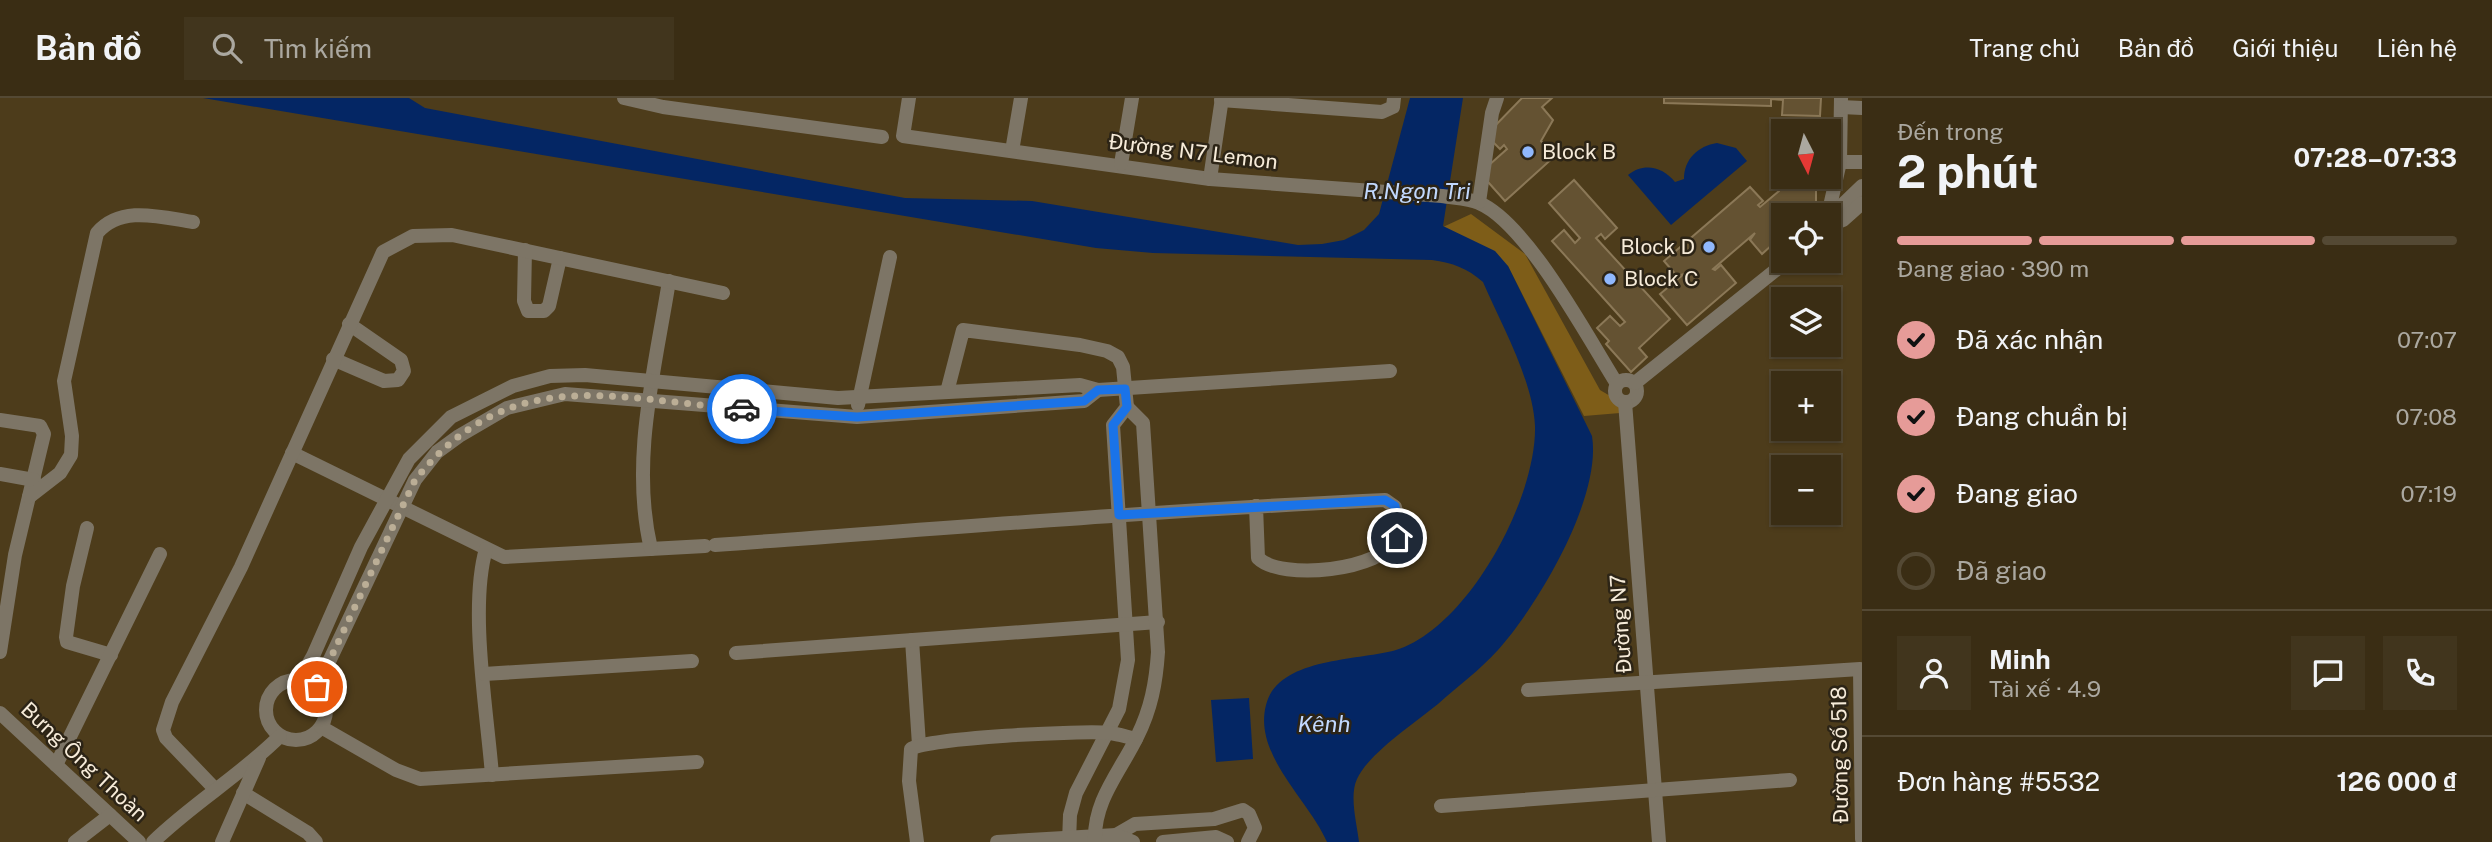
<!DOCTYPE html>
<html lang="vi">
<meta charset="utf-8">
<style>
body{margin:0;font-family:"Public Sans",sans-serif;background:#41351d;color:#f1f3f6;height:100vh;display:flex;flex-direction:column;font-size:26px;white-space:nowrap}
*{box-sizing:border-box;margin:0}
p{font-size:23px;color:#aba8a0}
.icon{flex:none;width:38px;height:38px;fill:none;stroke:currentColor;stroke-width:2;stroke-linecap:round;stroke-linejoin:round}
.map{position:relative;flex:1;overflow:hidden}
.panel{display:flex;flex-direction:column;background:#3a2d14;width:630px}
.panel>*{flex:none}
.needle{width:46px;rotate:174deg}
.tools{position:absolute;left:1771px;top:21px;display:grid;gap:14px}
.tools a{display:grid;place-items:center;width:70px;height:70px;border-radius:0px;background:#3a2d14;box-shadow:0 2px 5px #0004,0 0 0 2px #544934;font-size:35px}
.pin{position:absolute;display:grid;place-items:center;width:60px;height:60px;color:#fff;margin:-30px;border:4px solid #fff;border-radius:50%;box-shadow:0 2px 7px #0007}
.courier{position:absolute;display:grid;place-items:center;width:70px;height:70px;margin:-35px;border:5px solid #1a73e8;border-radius:50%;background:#fff;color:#222;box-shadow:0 2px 9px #0007}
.head em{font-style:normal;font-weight:700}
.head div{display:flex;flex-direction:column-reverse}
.head{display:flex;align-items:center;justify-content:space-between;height:119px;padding:0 35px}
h1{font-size:46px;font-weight:700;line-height:52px}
.bar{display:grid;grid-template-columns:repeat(4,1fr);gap:10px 7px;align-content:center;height:84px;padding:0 35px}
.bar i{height:9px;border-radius:5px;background:#544934}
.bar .current{background:#e69b98}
.bar p{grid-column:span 4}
.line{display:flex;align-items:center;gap:18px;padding:0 35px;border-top:2px solid #544934}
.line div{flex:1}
.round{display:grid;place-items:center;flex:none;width:74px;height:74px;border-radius:0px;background:#41351d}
ol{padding:0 35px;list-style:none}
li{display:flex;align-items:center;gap:21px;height:77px}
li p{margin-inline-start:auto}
li .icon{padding:7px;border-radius:50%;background:#e69b98;color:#111;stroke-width:4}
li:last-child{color:#aba8a0}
li i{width:38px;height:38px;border:4px solid #544934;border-radius:50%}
header{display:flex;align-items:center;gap:42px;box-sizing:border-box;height:98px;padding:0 35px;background:#3a2d14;border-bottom:2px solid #544934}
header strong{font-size:33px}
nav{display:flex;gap:38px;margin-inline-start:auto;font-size:24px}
.search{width:490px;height:63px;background:#41351d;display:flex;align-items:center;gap:18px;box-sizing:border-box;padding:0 24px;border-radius:0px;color:#aba8a0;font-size:26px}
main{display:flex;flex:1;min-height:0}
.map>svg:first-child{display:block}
.green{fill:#7e5d18}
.water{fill:#042664}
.building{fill:#645232;stroke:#8b7857;stroke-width:2}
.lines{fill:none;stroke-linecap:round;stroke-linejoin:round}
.minor{stroke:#7d7566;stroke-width:14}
.done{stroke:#bbae96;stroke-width:7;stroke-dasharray:0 12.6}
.route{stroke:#1a73e8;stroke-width:9}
.poi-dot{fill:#90b8fd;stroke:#2c2416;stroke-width:2.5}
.labels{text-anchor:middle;stroke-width:5;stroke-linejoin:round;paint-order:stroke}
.street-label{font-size:21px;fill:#f6ebd9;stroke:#2c2416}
.poi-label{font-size:21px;fill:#f6ebd9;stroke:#2c2416;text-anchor:start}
.water-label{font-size:23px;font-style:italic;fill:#c1d8fe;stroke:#2c2416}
</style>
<header>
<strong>Bản đồ</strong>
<div class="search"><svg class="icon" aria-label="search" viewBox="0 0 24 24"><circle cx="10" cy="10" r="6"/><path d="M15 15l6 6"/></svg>Tìm kiếm</div>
<nav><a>Trang chủ</a><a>Bản đồ</a><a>Giới thiệu</a><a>Liên hệ</a></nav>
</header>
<main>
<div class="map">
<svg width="1862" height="744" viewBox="0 0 1862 744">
<rect width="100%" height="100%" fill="#4d3c1b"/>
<polygon class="green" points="1471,116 1525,156 1600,292 1622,305 1632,306 1632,314 1584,318 1508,168 1443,129"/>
<g class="water">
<path d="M 203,0 L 409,0 L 425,10 L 905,100 L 1032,103 L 1298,147 L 1322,146 L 1344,142 L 1364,132 L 1379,116 L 1410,0 L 1463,0 L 1443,128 L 1495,153 L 1508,168 L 1592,338 C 1602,400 1538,507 1498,552 C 1480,572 1458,588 1438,606 C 1416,624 1368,656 1357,681 C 1349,698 1357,726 1359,744 L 1327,744 C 1309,702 1253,657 1266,607 C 1278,559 1358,563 1396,552 C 1468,530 1537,400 1535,328 C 1533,282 1501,226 1483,184 C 1467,170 1453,165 1432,162 L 1153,155 L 1096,150 Z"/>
<path d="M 1717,45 L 1736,50 L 1747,63 L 1671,127 L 1628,77 C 1644,64 1663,69 1675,84 L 1684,81 C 1684,61 1698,48 1717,45 Z"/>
<polygon points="1249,600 1253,661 1216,664 1211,602"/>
</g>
<g class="building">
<polygon points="1552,0 1542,9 1553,22 1541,43 1555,58 1505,103 1480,75 1507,51 1504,47 1500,51 1486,37 1522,0"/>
<polygon points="1664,0 1821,0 1820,18 1782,17 1783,2 1771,1 1771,8 1664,5"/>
<polygon points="1779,64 1783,64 1783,79 1816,79 1816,109 1807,117 1783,117 1783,137 1762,156 1750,142 1755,135 1713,171 1715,172 1721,167 1736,185 1687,227 1660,196 1684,176 1677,178 1664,163 1750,89 1763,103 1758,107 1760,109 1779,93"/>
<polygon points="1574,82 1617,130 1605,141 1601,136 1596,140 1670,221 1639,250 1647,259 1631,274 1606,246 1609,243 1597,230 1610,218 1620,228 1625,224 1552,143 1564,132 1575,145 1580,140 1549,105"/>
</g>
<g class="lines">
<g class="minor">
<polyline points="624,0 663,9 882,39"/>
<path d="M 909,0 L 903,38 L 1210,81 L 1442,98 C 1454,100 1469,100 1479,105 C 1527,125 1588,240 1617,286"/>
<polyline points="1841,0 1840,64 1862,64"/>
<polyline points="1221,2 1382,14 1393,9 1394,0"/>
<polyline points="1841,9 1862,10"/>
<polyline points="1012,53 1021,0"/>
<polyline points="1121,66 1132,0"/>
<polyline points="1210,81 1222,0"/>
<polyline points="1479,104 1492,15 1497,0"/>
<polyline points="1828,117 1840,64"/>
<polyline points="1834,123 1836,113 1862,88"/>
<polyline points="1830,127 1843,122 1862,105"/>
<polyline points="525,152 524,203 528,213 544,213 549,208 560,160"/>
<polyline points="333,261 384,283 398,282 404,273 401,262 349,226"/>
<circle cx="1626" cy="293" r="11"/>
<polyline points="1635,285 1787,163"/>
<polyline points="947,294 963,232 1080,247 1107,253 1118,259 1123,269 1127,309 1113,327 1128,562 1119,611 1076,695 1070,717 1069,744"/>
<polyline points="1625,304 1659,744"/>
<polyline points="858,307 890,159"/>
<polyline points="0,322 40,328 44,336 15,457 0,554"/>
<polyline points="292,355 504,459 705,448"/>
<polyline points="0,376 34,382"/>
<path d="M 29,399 L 60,375 L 71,357 L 72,338 L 64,283 L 97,135 C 121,107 160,119 193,124"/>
<polyline points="87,430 73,488 66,539 67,544 111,557"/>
<path d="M 715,447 C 938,431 1161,412 1385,402 L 1395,409 C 1397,419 1401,430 1397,440 C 1383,473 1281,483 1258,460 L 1256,408"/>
<path d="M 486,451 C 469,510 487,613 492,677"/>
<path d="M 651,451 C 630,363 655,271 669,183"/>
<polyline points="912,542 919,647"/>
<polyline points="736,555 1158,524"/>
<polyline points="484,576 692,563"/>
<polyline points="300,581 313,558 361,449 409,361 451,319 513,288 550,278 585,277 838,300 1080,287 1098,292 1390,273"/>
<circle cx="296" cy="612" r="30"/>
<polyline points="317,589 415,382 437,354 459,338 507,310 565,296 857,319 1084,303 1098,292"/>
<polyline points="1528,592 1860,571 1862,741"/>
<polyline points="0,615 139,744"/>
<polyline points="321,629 396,672 420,681 697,664"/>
<polyline points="56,667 160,456"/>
<polyline points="215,691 166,640 163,632 172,604 241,469 383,154 413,138 452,137 723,195"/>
<polyline points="243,695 308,735 316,744"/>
<polyline points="1441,708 1790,682"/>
<polyline points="1116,737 1135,726 1214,721 1243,712 1249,716 1255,730 1248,744"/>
<polyline points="75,744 110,717"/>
<path d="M 153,744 C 193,705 241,677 280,638"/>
<polyline points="222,744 259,660"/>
<path d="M 917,744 L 909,683 L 911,651 C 924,640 1085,632 1110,635 C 1118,636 1127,639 1136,641"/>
<polyline points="997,744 1116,737 1133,744"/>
<path d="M 1095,744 C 1093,703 1120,674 1137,639 C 1151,611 1156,585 1158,554 L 1143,325 L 1127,309"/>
<polyline points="1163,744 1216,739 1227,744"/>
</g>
</g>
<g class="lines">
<path class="done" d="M 317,589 L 415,382 C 510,264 612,301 742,311"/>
<polyline class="route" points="742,311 857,319 1084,303 1098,292 1125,291 1127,309 1113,327 1119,417 1385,402 1395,408 1399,429 1397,440"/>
</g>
<g class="poi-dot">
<circle cx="1528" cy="54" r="7"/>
<circle cx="1709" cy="149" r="7"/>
<circle cx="1610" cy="181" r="7"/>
</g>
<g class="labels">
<g class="street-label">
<text transform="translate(1193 54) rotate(7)" y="7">Đường N7 Lemon</text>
<text transform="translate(1621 526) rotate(-94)" y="7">Đường N7</text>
<text transform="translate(1840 657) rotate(-91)" y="7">Đường Số 518</text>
<text transform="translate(84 664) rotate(43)" y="7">Bưng Ông Thoàn</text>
</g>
<g class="poi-label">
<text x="1542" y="61">Block B</text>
<text x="1695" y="156" text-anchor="end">Block D</text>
<text x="1624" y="188">Block C</text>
</g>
<g class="water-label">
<text x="1417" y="101">R.Ngọn Tri</text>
<text x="1324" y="634">Kênh</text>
</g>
</g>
</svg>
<div class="tools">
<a><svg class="needle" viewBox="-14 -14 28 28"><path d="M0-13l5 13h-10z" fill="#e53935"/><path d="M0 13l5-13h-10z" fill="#aba8a0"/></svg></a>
<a><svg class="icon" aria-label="locate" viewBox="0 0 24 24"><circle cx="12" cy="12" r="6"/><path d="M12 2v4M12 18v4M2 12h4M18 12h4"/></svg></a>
<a><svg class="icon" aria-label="layers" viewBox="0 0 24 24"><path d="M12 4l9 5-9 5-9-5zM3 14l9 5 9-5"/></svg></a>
<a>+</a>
<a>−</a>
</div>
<div class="pin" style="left:317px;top:589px;background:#ea580c"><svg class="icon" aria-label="bag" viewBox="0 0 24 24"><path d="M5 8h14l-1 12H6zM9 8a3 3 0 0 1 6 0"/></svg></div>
<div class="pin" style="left:1397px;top:440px;background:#1f2937"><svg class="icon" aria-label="home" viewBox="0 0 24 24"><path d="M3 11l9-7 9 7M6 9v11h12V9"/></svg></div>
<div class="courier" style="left:742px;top:311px"><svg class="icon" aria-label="car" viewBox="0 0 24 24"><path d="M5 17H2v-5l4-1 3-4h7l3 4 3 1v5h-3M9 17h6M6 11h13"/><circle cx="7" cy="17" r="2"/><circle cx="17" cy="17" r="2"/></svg></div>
</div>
<section class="panel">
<div class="head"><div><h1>2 phút</h1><p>Đến trong</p></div><em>07:28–07:33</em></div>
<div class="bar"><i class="current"></i><i class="current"></i><i class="current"></i><i></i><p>Đang giao · 390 m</p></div>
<ol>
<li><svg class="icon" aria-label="check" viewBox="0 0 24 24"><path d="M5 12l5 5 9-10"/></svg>Đã xác nhận<p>07:07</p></li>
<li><svg class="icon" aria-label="check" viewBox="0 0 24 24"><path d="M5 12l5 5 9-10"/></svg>Đang chuẩn bị<p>07:08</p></li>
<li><svg class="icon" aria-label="check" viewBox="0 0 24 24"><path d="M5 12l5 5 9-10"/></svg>Đang giao<p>07:19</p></li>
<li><i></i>Đã giao</li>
</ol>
<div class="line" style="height:126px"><a class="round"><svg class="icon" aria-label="person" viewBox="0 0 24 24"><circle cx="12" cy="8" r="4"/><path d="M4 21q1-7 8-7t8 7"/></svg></a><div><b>Minh</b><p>Tài xế · 4.9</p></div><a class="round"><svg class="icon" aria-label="chat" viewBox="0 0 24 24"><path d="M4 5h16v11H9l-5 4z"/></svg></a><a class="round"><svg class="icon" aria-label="phone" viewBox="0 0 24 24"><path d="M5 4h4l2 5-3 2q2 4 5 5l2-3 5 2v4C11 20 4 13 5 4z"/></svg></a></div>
<div class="line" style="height:91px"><div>Đơn hàng #5532</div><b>126 000 ₫</b></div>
</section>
</main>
